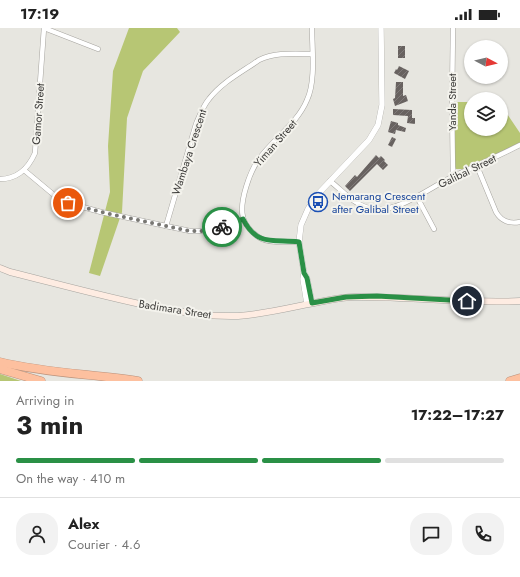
<!DOCTYPE html>
<meta charset="utf-8">
<style>
body{margin:0;font-family:Jost,sans-serif;background:#f2f2f2;color:#222;height:100vh;display:flex;flex-direction:column;font-size:15px;white-space:nowrap}
*{box-sizing:border-box;margin:0}
p{font-size:13px;color:#767676}
.icon{flex:none;width:22px;height:22px;fill:none;stroke:currentColor;stroke-width:2;stroke-linecap:round;stroke-linejoin:round}
.map{position:relative;height:353px;overflow:hidden}
.sheet{display:flex;flex-direction:column;background:#fff;flex:1}
.sheet>*{flex:none}
.needle{width:26px;rotate:97deg}
.buttons{position:absolute;left:464px;top:12px;display:grid;gap:8px}
.buttons a{display:grid;place-items:center;width:44px;height:44px;border-radius:50%;background:#fff;box-shadow:0 1px 3px #0004;font-size:20px}
.pin{position:absolute;display:grid;place-items:center;width:34px;height:34px;color:#fff;margin:-17px;border:2px solid #fff;border-radius:50%;box-shadow:0 1px 4px #0007}
.courier{position:absolute;display:grid;place-items:center;width:40px;height:40px;margin:-20px;border:3px solid #2a9046;border-radius:50%;background:#fff;color:#222;box-shadow:0 1px 5px #0007}
.summary em{font-style:normal;font-weight:700}
.summary div{display:flex;flex-direction:column-reverse}
.summary{display:flex;align-items:center;justify-content:space-between;height:68px;padding:0 16px}
h1{font-size:26px;font-weight:700;line-height:30px}
.bar{display:grid;grid-template-columns:repeat(4,1fr);gap:6px 4px;align-content:center;height:48px;padding:0 16px}
.bar i{height:5px;border-radius:3px;background:#e0e0e0}
.bar .selected{background:#2a9046}
.bar p{grid-column:span 4}
.line{display:flex;align-items:center;gap:10px;padding:0 16px;border-top:1px solid #e0e0e0}
.line div{flex:1}
.round{display:grid;place-items:center;flex:none;width:42px;height:42px;border-radius:16px;background:#f2f2f2}
.status{display:flex;justify-content:space-between;align-items:center;height:28px;padding:0 20px;background:#fff;direction:ltr}
.status svg{height:11px;fill:currentColor}
.map>svg:first-child{display:block}
.green{fill:#b7c674}
.building{fill:url(#building-hatch)}
.lines{fill:none;stroke-linecap:round;stroke-linejoin:round}
.minor-casing{stroke:#a6a49f;stroke-width:5.5}
.tertiary-casing{stroke:#a6a49f;stroke-width:6}
.secondary-casing{stroke:#a6a49f;stroke-width:7}
.motorway-casing{stroke:#b9917b;stroke-width:9}
.minor{stroke:#fff;stroke-width:4.5}
.tertiary{stroke:#fff;stroke-width:5.5}
.secondary{stroke:#feece2;stroke-width:6}
.motorway{stroke:#fdc09f;stroke-width:8}
.done{stroke:#787773;stroke-width:4;stroke-dasharray:0 7.2}
.route{stroke:#2a9046;stroke-width:5}
.labels{text-anchor:middle;stroke-width:4;stroke-linejoin:round;paint-order:stroke}
.street-label{font-size:11px;fill:#3c3b39;stroke:#f4f3ed}
.transit-label{font-size:11px;fill:#164399;stroke:#f4f3ed;text-anchor:start}
</style>
<div class="status"><b>17:19</b><svg viewBox="0 0 49 12"><path d="M0 12V9h3v3zM5 12V6h3v6zM10 12V3h3v9zM15 12V0h3v12zM26 1h20v11H26zM47 4h2v5h-2z"/></svg></div>
<div class="map">
<svg width="520" height="353" viewBox="0 0 520 353">
<defs>
<pattern id="building-hatch" width="6" height="6" patternUnits="userSpaceOnUse"><rect width="6" height="6" fill="#686260"/><path d="M-1 1l2-2M0 6l6-6M5 7l2-2" fill="none" stroke="#7f7a79"/></pattern>
</defs>
<rect width="100%" height="100%" fill="#e7e6e0"/>
<g class="green">
<polygon points="129,0 177,0 180,4 143,43 127,90 122,184 100,248 89,245 110,164 108,118 113,43"/>
<polygon points="453,74 471,74 471,101 501,101 501,77 520,105 520,117 463,141 456,141 454,137"/>
<polygon points="0,346 21,353 0,353"/>
</g>
<g class="building">
<rect x="398" y="18" width="7" height="12"/>
<polygon points="399,38 409,43 405,51 394,45 396,41 397,42"/>
<polygon points="396,54 403,54 403,68 406,67 408,73 395,78 393,71 395,70"/>
<polygon points="393,81 412,82 412,90 415,90 415,96 407,95 408,88 393,87"/>
<polygon points="391,93 398,95 398,97 406,100 405,104 396,102 395,106 388,104"/>
<polygon points="392,109 396,111 392,119 388,117"/>
<polygon points="376,127 379,130 381,128 385,132 384,133 388,137 383,142 377,136 350,163 345,158 355,147 357,149"/>
</g>
<g class="lines">
<defs>
<g id="minor">
<polyline points="44,0 98,21"/>
<path d="M 477,138 L 496,184 C 501,193 510,196 520,194"/>
<polyline points="24,142 54,167 68,175 101,184 166,198 190,203 206,203 216,201 243,191"/>
<polyline points="453,149 452,73 453,0"/>
<path d="M 0,151 C 17,151 28,141 35,125 L 44,0"/>
<path d="M 330,153 C 344,164 355,178 373,181 C 399,185 430,159 454,148 C 476,138 498,128 520,117"/>
<polyline points="417,169 434,201"/>
<path d="M 166,198 L 196,96 C 200,87 203,78 209,71 C 222,54 242,44 259,32 C 276,24 294,26 312,26"/>
<path d="M 299,214 C 287,213 273,216 262,211 C 254,207 245,198 243,189 C 239,174 250,143 259,131 C 274,110 297,96 307,72 C 316,53 312,21 312,0"/>
</g>
<g id="tertiary">
<polyline points="304,245 303,251 307,276"/>
<polyline points="312,275 307,250 304,245 299,214 301,197 308,181 318,166 369,112 378,97 382,77 381,0"/>
</g>
<path id="secondary" d="M 0,240 L 10,244 C 58,256 105,269 154,279 C 182,284 209,289 238,288 C 267,286 296,278 324,273 C 334,271 344,269 354,269 C 409,268 465,276 520,273"/>
<g id="motorway">
<path d="M 0,334 C 45,345 92,346 138,353"/>
<polyline points="0,341 41,353"/>
<polyline points="510,353 520,350"/>
</g>
</defs>
<use href="#minor" class="minor-casing"/>
<use href="#tertiary" class="tertiary-casing"/>
<use href="#secondary" class="secondary-casing"/>
<use href="#motorway" class="motorway-casing"/>
<use href="#minor" class="minor"/>
<use href="#tertiary" class="tertiary"/>
<use href="#secondary" class="secondary"/>
<use href="#motorway" class="motorway"/>
</g>
<g class="lines">
<polyline class="done" points="68,175 101,184 190,203 206,203 216,201 222,199"/>
<path class="route" d="M 222,199 L 243,191 C 257,219 274,211 299,214 L 304,245 L 307,250 L 312,275 L 346,269 L 377,268 L 467,273"/>
</g>
<defs>
<symbol id="bus-ring" viewBox="-11 -11 22 22"><circle r="9.5" fill="#f4f3ed" stroke="#1a4fb4" stroke-width="1.5"/><path d="M-5-6H5V4H4V6H2V4H-2V6H-4V4H-5ZM-3.5-4V0h7V-4ZM-3.5 1.2v1.5H-2V1.2ZM2 1.2v1.5H3.5V1.2Z" fill="#1a4fb4"/></symbol>
</defs>
<g fill-rule="evenodd">
<use href="#bus-ring" x="307" y="163" width="22" height="22"/>
</g>
<g class="labels">
<g class="street-label">
<text transform="translate(452 74) rotate(-90)" y="4">Yanda Street</text>
<text transform="translate(38 86) rotate(-86)" y="4">Gamor Street</text>
<text transform="translate(275 115) rotate(-49)" y="4">Yiman Street</text>
<text transform="translate(189 124) rotate(-72)" y="4">Wambaya Crescent</text>
<text transform="translate(467 143) rotate(-26)" y="4">Galibal Street</text>
<text transform="translate(175 281) rotate(9)" y="4">Badimara Street</text>
</g>
<g class="transit-label">
<text x="332" y="172">Nemarang Crescent<tspan x="332" dy="13">after Galibal Street</tspan></text>
</g>
</g>
</svg>
<div class="buttons">
<a><svg class="needle" viewBox="-14 -14 28 28"><path d="M0-13l5 13h-10z" fill="#e53935"/><path d="M0 13l5-13h-10z" fill="#767676"/></svg></a>
<a><svg class="icon" aria-label="layers" viewBox="0 0 24 24"><path d="M12 4l9 5-9 5-9-5zM3 14l9 5 9-5"/></svg></a>
</div>
<div class="pin" style="left:68px;top:175px;background:#ea580c"><svg class="icon" aria-label="bag" viewBox="0 0 24 24"><path d="M5 8h14l-1 12H6zM9 8a3 3 0 0 1 6 0"/></svg></div>
<div class="pin" style="left:467px;top:273px;background:#1f2937"><svg class="icon" aria-label="home" viewBox="0 0 24 24"><path d="M3 11l9-7 9 7M6 9v11h12V9"/></svg></div>
<div class="courier" style="left:222px;top:199px"><svg class="icon" aria-label="bike" viewBox="0 0 24 24"><circle cx="6" cy="16" r="4"/><circle cx="18" cy="16" r="4"/><path d="M6 16l4-8h5l3 8M10 8l3 8H6M13 5h3"/></svg></div>
</div>
<section class="sheet">
<div class="summary"><div><h1>3 min</h1><p>Arriving in</p></div><em>17:22–17:27</em></div>
<div class="bar"><i class="selected"></i><i class="selected"></i><i class="selected"></i><i></i><p>On the way · 410 m</p></div>
<div class="line" style="height:72px"><a class="round"><svg class="icon" aria-label="person" viewBox="0 0 24 24"><circle cx="12" cy="8" r="4"/><path d="M4 21q1-7 8-7t8 7"/></svg></a><div><b>Alex</b><p>Courier · 4.6</p></div><a class="round"><svg class="icon" aria-label="chat" viewBox="0 0 24 24"><path d="M4 5h16v11H9l-5 4z"/></svg></a><a class="round"><svg class="icon" aria-label="phone" viewBox="0 0 24 24"><path d="M5 4h4l2 5-3 2q2 4 5 5l2-3 5 2v4C11 20 4 13 5 4z"/></svg></a></div>
</section>
